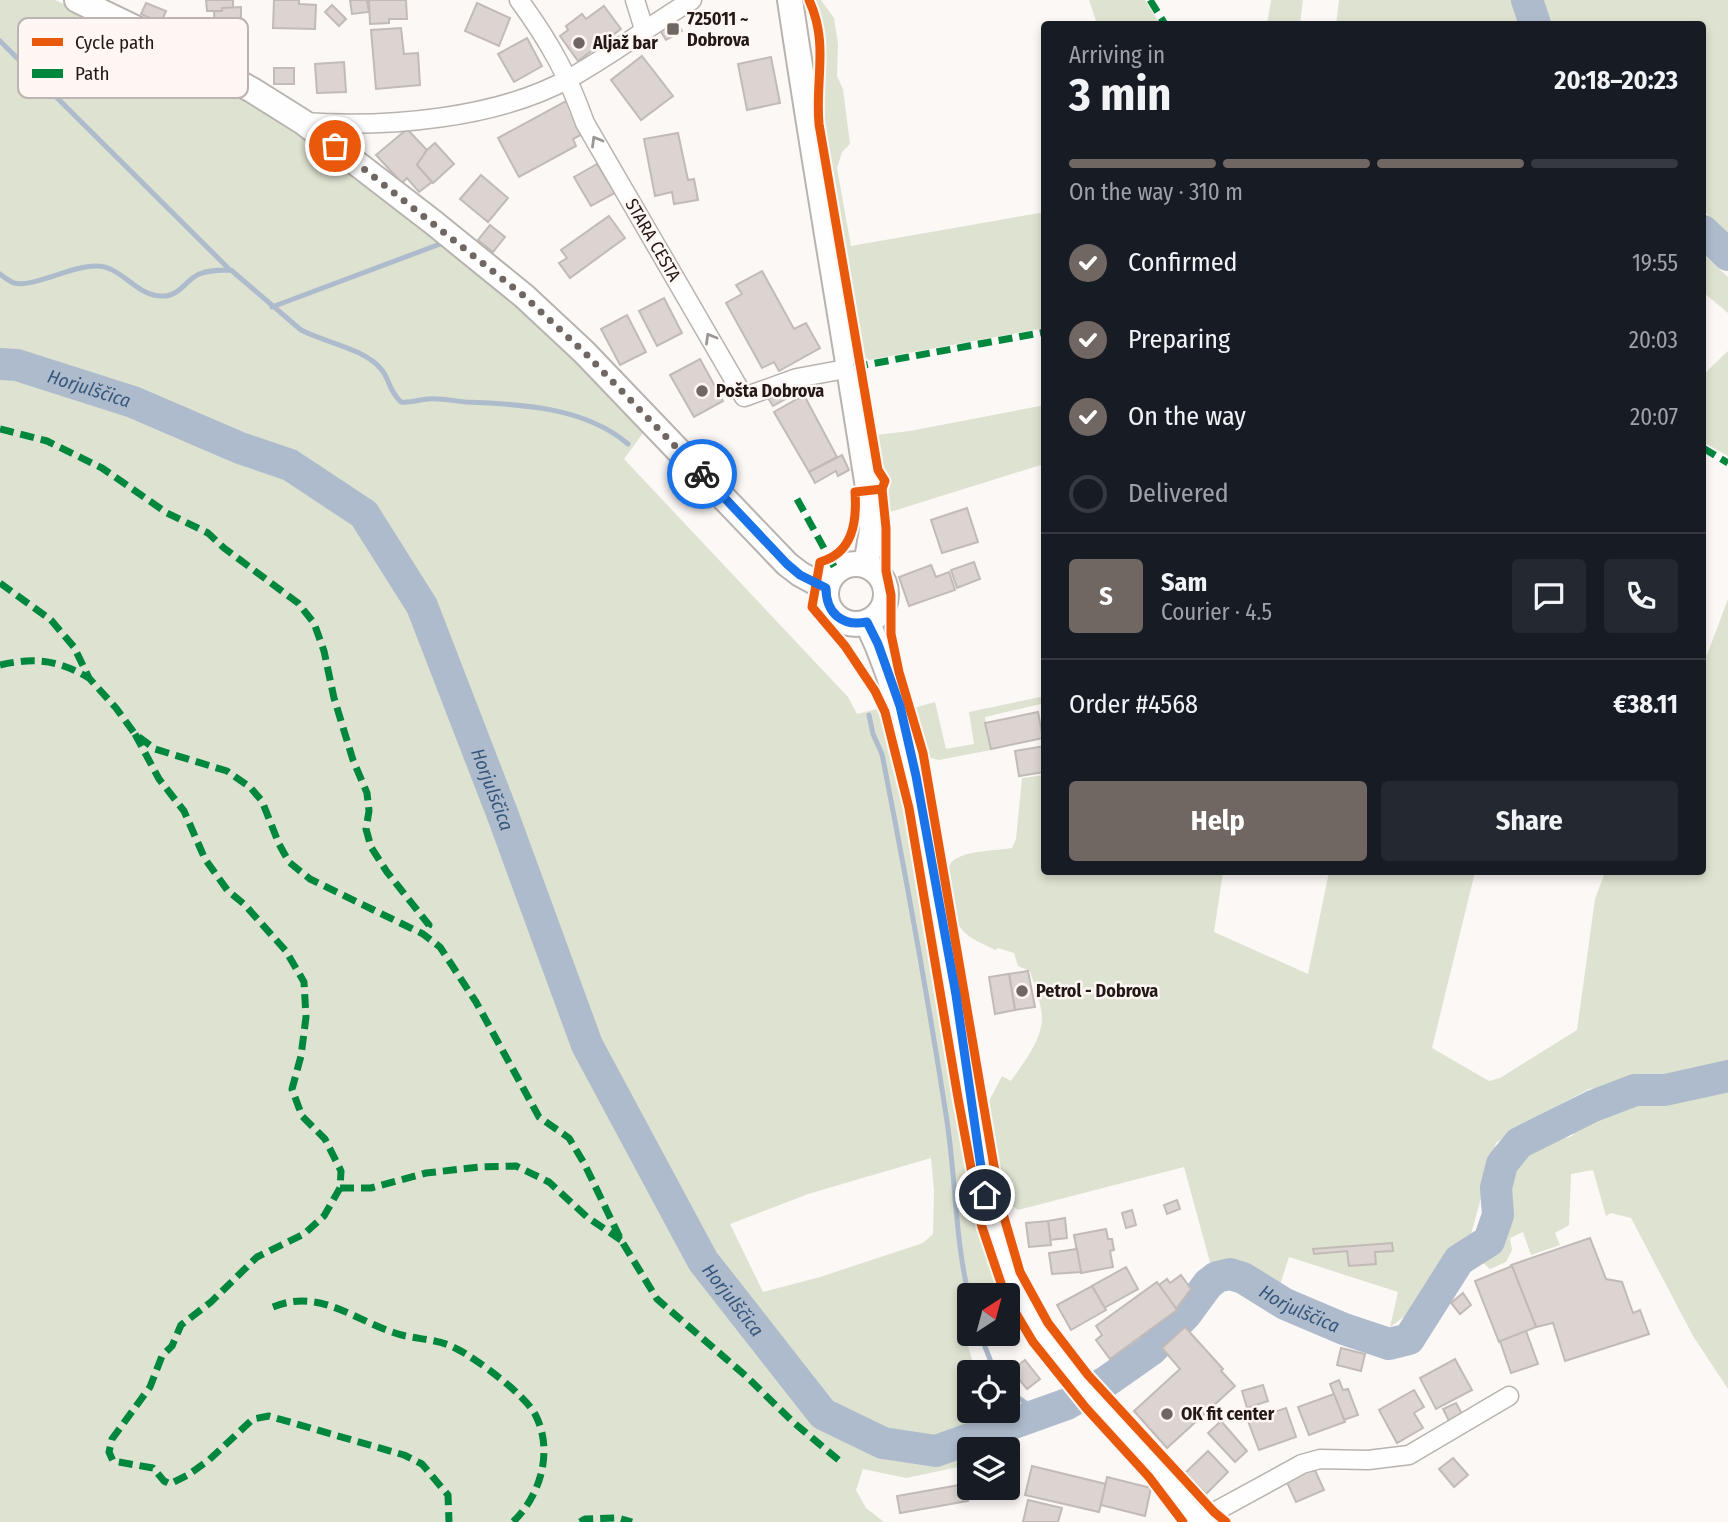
<!DOCTYPE html>
<meta charset="utf-8">
<style>
body{margin:0;font-family:"Fira Sans Condensed",sans-serif;background:#242831;color:#f1f3f6;height:100vh;display:flex;flex-direction:column;font-size:26px;white-space:nowrap}
*{box-sizing:border-box;margin:0}
p{font-size:23px;color:#9ea1a6}
.icon{flex:none;width:38px;height:38px;fill:none;stroke:currentColor;stroke-width:2;stroke-linecap:round;stroke-linejoin:round}
.map{position:relative;flex:1;overflow:hidden}
.panel{position:absolute;left:1041px;top:21px;width:665px;height:854px;display:flex;flex-direction:column;background:#171b24;border-radius:7px;box-shadow:0 4px 10px #0003}
.panel>*{flex:none}
.needle{width:46px;rotate:36deg}
.tools{position:absolute;left:957px;top:1283px;display:grid;gap:14px}
.tools a{display:grid;place-items:center;width:63px;height:63px;border-radius:7px;background:#171b24;box-shadow:0 4px 10px #0003;font-size:35px}
.pin{position:absolute;display:grid;place-items:center;width:60px;height:60px;color:#fff;margin:-30px;border:4px solid #fff;border-radius:50%;box-shadow:0 2px 7px #0007}
.courier{position:absolute;display:grid;place-items:center;width:70px;height:70px;margin:-35px;border:5px solid #1a73e8;border-radius:50%;background:#fff;color:#222;box-shadow:0 2px 9px #0007}
.head em{font-style:normal;font-weight:700}
.head div{display:flex;flex-direction:column-reverse}
.head{display:flex;align-items:center;justify-content:space-between;height:119px;padding:0 28px}
h1{font-size:46px;font-weight:700;line-height:52px}
.bar{display:grid;grid-template-columns:repeat(4,1fr);gap:10px 7px;align-content:center;height:84px;padding:0 28px}
.bar i{height:9px;border-radius:5px;background:#363941}
.bar .on{background:#706763}
.bar p{grid-column:span 4}
.line{display:flex;align-items:center;gap:18px;padding:0 28px;border-top:2px solid #363941}
.line div{flex:1}
.round{display:grid;place-items:center;flex:none;width:74px;height:74px;border-radius:7px;background:#242831}
ol{padding:0 28px;list-style:none}
li{display:flex;align-items:center;gap:21px;height:77px}
li p{margin-inline-start:auto}
li .icon{padding:7px;border-radius:50%;background:#706763;color:#fff;stroke-width:4}
li:last-child{color:#9ea1a6}
li i{width:38px;height:38px;border:4px solid #363941;border-radius:50%}
.button{display:flex;gap:14px;margin-top:auto;padding:14px 28px}
.button a{flex:1;height:80px;border-radius:7px;background:#706763;color:#fff;font-size:28px;font-weight:700;line-height:80px;text-align:center}
.button a+a{background:#242831;color:#f1f3f6}
.map>svg:first-child{display:block}
.green{fill:#dee2d0;fill-rule:evenodd}
.lines{fill:none;stroke-linecap:round;stroke-linejoin:round}
.stream{stroke:#aebbcc;stroke-width:5}
.river{stroke:#aebbcc;stroke-width:32}
.building{fill:#dcd4d0;stroke:#c2bab7;stroke-width:2}
.street-casing{stroke:#b9b3af;stroke-width:21}
.secondary-casing{stroke:#b9b3af;stroke-width:28}
.street{stroke:#fffefe;stroke-width:18}
.secondary{stroke:#fffefe;stroke-width:24}
.quiet{stroke:#00873e;stroke-width:7;stroke-dasharray:14 7;stroke-linecap:butt}
.cycleway-casing{stroke:#fef7f4;stroke-width:13}
.cycleway{stroke:#e8590c;stroke-width:9}
.oneway{stroke:#9c9795}
.done{stroke:#706763;stroke-width:7;stroke-dasharray:0 12.6}
.route{stroke:#1a73e8;stroke-width:9}
.poi-dot{fill:#706763;stroke:#fef7f4;stroke-width:2.5}
.labels{text-anchor:middle;stroke-width:5;stroke-linejoin:round;paint-order:stroke}
.poi-label{font-size:18px;font-weight:bold;fill:#241914;stroke:#fef7f4;text-anchor:start}
.street-label{font-size:18px;fill:#241914;stroke:#fef7f4}
.water-label{font-size:19px;font-style:italic;fill:#37577d;stroke:#fef7f4}
.key{fill:#fef7f4;stroke:#bdb4b1;stroke-width:2}
.key-label{font-size:19px;fill:#241914}
</style>
<div class="map">
<svg width="1728" height="1522" viewBox="0 0 1728 1522">
<rect width="100%" height="100%" fill="#fcf8f6"/>
<g class="green">
<path d="M 0,0 L 55,0 L 123,31 L 273,114 L 526,309 L 646,429 L 624,459 L 848,697 L 857,714 L 877,709 L 892,749 L 900,785 L 973,1212 L 1001,1295 L 970,1295 L 970,1334 L 972,1334 L 966,1340 L 976,1372 L 970,1372 L 970,1410 L 1008,1410 L 1008,1406 L 1013,1411 C 1014,1442 997,1449 970,1449 L 969,1462 L 963,1466 L 906,1478 L 863,1469 L 856,1490 L 866,1508 L 884,1522 L 0,1522 ZM 931,1158 L 934,1191 L 933,1234 L 923,1243 L 820,1277 L 763,1292 L 730,1224 L 808,1194 Z"/>
<polygon points="814,0 821,0 834,18 838,44 837,76 843,89 850,144 842,152 837,168 851,246 1045,212 1045,328 869,360 865,358 822,108 826,52 819,11"/>
<polygon points="1089,0 1145,0 1160,24 1097,24"/>
<polygon points="1271,0 1303,0 1300,24 1267,24"/>
<polygon points="1339,0 1514,0 1523,24 1336,24"/>
<polygon points="1537,0 1728,0 1728,234 1703,210 1703,24 1547,24"/>
<polygon points="1703,254 1728,277 1728,313 1703,292"/>
<polygon points="1728,351 1728,456 1703,442 1703,375"/>
<polygon points="1045,405 1045,466 1044,464 887,513 885,496 890,486 883,470 876,435 910,431"/>
<path d="M 1728,599 L 1728,1389 L 1693,1336 L 1631,1218 L 1611,1213 L 1606,1216 L 1593,1170 L 1571,1174 L 1569,1225 L 1555,1233 L 1560,1245 L 1531,1255 L 1523,1232 L 1510,1238 L 1512,1250 L 1506,1262 L 1490,1269 L 1479,1259 C 1491,1248 1506,1230 1504,1213 C 1504,1207 1501,1202 1501,1196 C 1501,1179 1520,1150 1535,1142 C 1546,1136 1561,1141 1572,1136 L 1585,1121 L 1627,1098 L 1629,1085 L 1589,1089 L 1522,1125 L 1496,1143 L 1470,1238 L 1456,1246 L 1425,1287 L 1412,1311 L 1390,1327 L 1398,1292 L 1289,1257 L 1278,1291 L 1232,1263 L 1211,1266 L 1184,1167 L 1018,1210 L 1001,1198 L 989,1124 L 988,1103 L 1002,1076 L 1011,1081 C 1022,1065 1037,1046 1041,1027 C 1045,1011 1035,987 1030,971 L 1018,966 L 1014,953 L 998,948 L 995,950 C 984,944 972,940 963,931 C 951,918 937,872 954,860 C 968,850 995,851 1012,848 L 1016,839 L 1022,778 L 1045,775 L 1045,872 L 1223,872 L 1214,932 L 1308,974 L 1329,872 L 1475,872 L 1432,1048 L 1489,1081 L 1500,1078 L 1577,1030 L 1595,899 L 1605,872 L 1703,872 L 1703,654 L 1707,655 Z"/>
<polygon points="1045,696 1045,703 985,717 991,750 939,760 927,757 913,708 935,702 946,749 974,744 969,712"/>
</g>
<g class="lines">
<g class="stream">
<polyline points="0,41 228,268"/>
<path d="M 0,274 C 4,277 9,281 14,283 C 33,288 72,265 97,266 C 122,266 137,298 164,296 C 179,296 186,280 199,274 C 209,270 220,270 231,270 L 301,330 C 324,342 365,349 381,369 C 390,379 388,390 401,402 C 411,403 418,400 428,399 C 440,398 454,401 466,402 C 520,404 585,407 628,444"/>
<polyline points="272,307 440,244"/>
<path d="M 869,715 L 873,734 L 882,754 C 906,876 928,998 947,1121 C 956,1181 955,1242 970,1301"/>
<polyline points="980,1334 995,1372"/>
<polyline points="1008,1388 1014,1395 1041,1413"/>
</g>
<g class="river">
<polyline points="1527,0 1535,24"/>
<polyline points="1703,231 1728,255"/>
<path id="s1" d="M 0,364 L 17,365 L 133,402 L 240,448 L 290,465 L 364,514 L 422,606 L 502,813 L 587,1045 L 703,1261 L 823,1414 L 883,1443 L 936,1451 L 1067,1404 L 1107,1381 L 1151,1350 L 1186,1314 L 1208,1284 L 1217,1277 L 1230,1274 L 1243,1278 L 1285,1304 L 1344,1329 L 1389,1344 L 1409,1339 L 1459,1260 L 1489,1241 L 1498,1215 L 1496,1188 L 1502,1164 L 1519,1143 L 1593,1106 L 1635,1090 L 1665,1090 L 1728,1076"/>
</g>
</g>
<g class="building">
<polygon points="206,0 233,0 233,8 222,8 222,11 207,11"/>
<polygon points="274,0 299,0 299,4 316,5 315,29 273,28"/>
<polygon points="350,0 367,0 369,12 352,14"/>
<polygon points="369,0 406,0 407,19 389,19 389,23 370,24"/>
<polygon points="146,3 166,11 161,23 141,14"/>
<polygon points="477,3 510,18 499,46 465,31"/>
<polygon points="332,5 346,19 339,26 325,12"/>
<polygon points="604,6 621,29 578,61 560,36 568,30 566,26 582,14 586,19"/>
<polygon points="241,7 241,33 215,34 214,11 222,11 222,8"/>
<polygon points="676,21 682,31 666,40 660,30"/>
<polygon points="401,28 404,54 418,53 420,85 376,89 371,30"/>
<polygon points="527,38 542,66 514,82 498,54"/>
<polygon points="642,56 673,96 641,120 611,80"/>
<polygon points="771,57 780,103 747,110 738,64"/>
<polygon points="344,62 346,92 317,93 315,64"/>
<rect x="274" y="68" width="20" height="16"/>
<polygon points="566,101 584,133 573,139 576,146 519,177 498,138"/>
<polygon points="407,129 427,150 417,165 432,182 419,192 407,178 402,183 376,155"/>
<polygon points="678,133 688,180 694,179 698,200 674,204 672,192 655,196 644,139"/>
<polygon points="435,143 454,164 433,183 417,165 427,150"/>
<polygon points="597,164 615,193 591,206 574,177"/>
<polygon points="481,175 508,198 488,222 460,199"/>
<polygon points="609,216 625,238 570,278 559,263 567,258 561,250"/>
<polygon points="490,225 505,237 493,252 478,240"/>
<polygon points="762,271 794,329 806,323 820,348 779,371 774,362 762,368 726,303 742,294 736,285"/>
<polygon points="664,298 682,333 657,346 639,311"/>
<polygon points="627,315 646,352 620,365 601,329"/>
<polygon points="700,359 723,401 694,417 670,375"/>
<polygon points="786,388 791,396 773,406 768,398"/>
<polygon points="804,395 837,457 809,472 774,412"/>
<polygon points="842,455 849,470 838,476 836,471 815,483 809,472"/>
<polygon points="967,508 978,542 942,553 931,520"/>
<polygon points="974,562 980,579 957,588 951,570"/>
<polygon points="931,565 936,577 949,572 955,590 909,606 899,577"/>
<polygon points="1038,712 1043,738 991,749 985,723"/>
<polygon points="1045,746 1045,772 1019,776 1015,751"/>
<polygon points="1028,971 1035,1007 1015,1010 1009,974"/>
<polygon points="1009,974 1015,1010 995,1014 989,977"/>
<polygon points="1177,1200 1180,1209 1167,1214 1164,1205"/>
<polygon points="1132,1210 1136,1225 1126,1228 1122,1213"/>
<polygon points="1065,1218 1067,1238 1050,1240 1048,1221"/>
<polygon points="1048,1221 1051,1245 1029,1247 1026,1223"/>
<polygon points="1106,1229 1108,1239 1112,1239 1114,1250 1110,1251 1113,1267 1081,1273 1074,1235"/>
<polygon points="1590,1238 1606,1279 1622,1282 1633,1313 1640,1310 1649,1334 1565,1361 1553,1323 1536,1327 1511,1265"/>
<polygon points="1392,1243 1393,1251 1375,1252 1376,1264 1349,1266 1347,1251 1314,1254 1313,1249"/>
<polygon points="1077,1249 1081,1272 1052,1274 1049,1253"/>
<polygon points="1512,1266 1536,1327 1499,1342 1475,1281"/>
<polygon points="1126,1267 1138,1289 1104,1308 1092,1286"/>
<polygon points="1181,1275 1191,1289 1176,1309 1159,1285 1167,1279 1170,1283"/>
<polygon points="1157,1282 1177,1310 1110,1359 1096,1340 1102,1335 1096,1326"/>
<polygon points="1092,1286 1106,1310 1071,1330 1057,1305"/>
<polygon points="1463,1293 1471,1305 1460,1314 1451,1303"/>
<polygon points="1185,1327 1223,1369 1221,1371 1235,1386 1167,1448 1134,1411 1180,1369 1162,1348"/>
<polygon points="1526,1331 1538,1364 1511,1373 1500,1341"/>
<polygon points="1341,1348 1365,1354 1361,1371 1337,1365"/>
<polygon points="1455,1359 1472,1390 1436,1409 1420,1378"/>
<polygon points="1025,1360 1040,1379 1027,1389 1012,1370"/>
<polygon points="1339,1380 1343,1390 1348,1389 1358,1415 1344,1420 1330,1384"/>
<polygon points="1263,1385 1268,1401 1247,1408 1242,1391"/>
<polygon points="1414,1390 1424,1407 1414,1413 1423,1428 1397,1443 1379,1410"/>
<polygon points="1334,1394 1345,1422 1309,1435 1298,1407"/>
<polygon points="1456,1403 1462,1414 1449,1421 1443,1409"/>
<polygon points="1286,1408 1296,1437 1259,1450 1248,1421"/>
<polygon points="1221,1421 1247,1451 1235,1462 1208,1433"/>
<polygon points="1208,1451 1228,1472 1206,1494 1185,1473"/>
<polygon points="1453,1458 1468,1475 1454,1487 1439,1469"/>
<polygon points="1032,1466 1106,1484 1099,1512 1025,1495"/>
<polygon points="1313,1466 1324,1490 1296,1502 1285,1478"/>
<polygon points="1107,1477 1151,1488 1145,1516 1101,1505"/>
<polygon points="965,1484 968,1501 900,1513 897,1496"/>
<polygon points="1028,1500 1062,1508 1058,1522 1023,1522"/>
</g>
<g class="lines">
<defs>
<g id="street">
<path d="M 519,0 C 549,41 568,75 585,123 L 744,397 L 797,378 L 851,368"/>
<polyline points="635,0 644,29"/>
<path d="M 303,122 C 385,128 497,119 570,78 C 611,55 651,25 692,0"/>
<polyline points="1196,1522 1302,1464 1320,1459 1368,1460 1409,1455 1509,1396"/>
</g>
<g id="secondary">
<polyline points="77,0 168,44 252,90 303,122 434,223 524,296 584,352 787,564 800,574 826,588"/>
<path d="M 790,0 C 815,169 845,338 871,507 L 872,530 L 866,565"/>
<circle cx="856" cy="594" r="30"/>
<path d="M 867,622 C 905,701 915,778 930,863 C 938,907 948,950 956,994 C 967,1061 975,1128 985,1195 C 991,1222 998,1250 1010,1276 C 1052,1368 1134,1443 1197,1522"/>
</g>
</defs>
<use href="#street" class="street-casing"/>
<use href="#secondary" class="secondary-casing"/>
<use href="#street" class="street"/>
<use href="#secondary" class="secondary"/>
<g class="quiet">
<polyline points="1150,0 1165,24"/>
<polyline points="854,367 1045,332"/>
<polyline points="0,429 47,441 102,468 167,513 208,533 224,548 298,603 314,623 324,651 334,698 353,760 367,793 369,811 366,829 371,847 387,872 429,925 423,934"/>
<polyline points="1703,448 1728,463"/>
<polyline points="797,499 836,570"/>
<polyline points="0,583 51,620 74,647 89,678 116,708 135,734 155,749 227,771 250,787 262,801 279,844 289,862 310,879 423,934 440,947 476,1002 539,1117 569,1138 584,1163 621,1240 657,1299 747,1377 793,1422 841,1462"/>
<path d="M 0,665 C 36,657 58,660 89,678"/>
<polyline points="135,734 159,779 184,811 205,859 228,891 244,904 286,951 304,982 306,1017 301,1056 292,1089 302,1116 325,1139 341,1171 340,1188 324,1216 304,1234 257,1257 211,1302 181,1325 172,1346 162,1356 150,1387 112,1439 109,1452 113,1461 153,1468 164,1481 170,1484 188,1475 209,1460 253,1419 269,1416 404,1455 422,1464 448,1495 449,1522"/>
<polyline points="340,1188 371,1188 426,1173 480,1167 516,1166 549,1182 587,1217 621,1240"/>
<path d="M 273,1307 C 319,1288 352,1319 395,1333 C 415,1340 438,1338 457,1349 C 477,1359 525,1395 535,1414 C 554,1450 541,1495 513,1522"/>
<polyline points="580,1522 585,1519 618,1518 632,1522"/>
</g>
<defs>
<g id="cycleway">
<path d="M 809,0 C 829,43 815,79 819,124 L 878,470 L 885,481 L 882,489 L 886,528 L 886,571 L 891,595 L 891,634 L 899,672 L 923,753 L 1001,1207 L 1020,1272 L 1048,1323 L 1088,1375 L 1214,1512 L 1226,1522"/>
<path d="M 882,489 L 855,492 C 857,522 853,553 820,562 L 812,607 L 845,646 L 875,691 L 885,712 L 909,808 L 958,1098 L 982,1227 L 1005,1295"/>
<polyline points="1008,1300 1033,1342 1086,1408 1149,1477 1183,1522"/>
</g>
</defs>
<use href="#cycleway" class="cycleway-casing"/>
<use href="#cycleway" class="cycleway"/>
</g>
<defs><path id="oneway-chevron" d="M-2-3.5L2.5 0L-2 3.5" fill="none" stroke-width="1.6" stroke-linecap="round" stroke-linejoin="round" transform="scale(1.75)"/></defs>
<g class="oneway">
<use href="#oneway-chevron" transform="translate(596 141) rotate(-120)"/>
<use href="#oneway-chevron" transform="translate(710 338) rotate(-120)"/>
</g>
<g class="lines">
<polyline class="done" points="335,146 524,296 584,352 702,474"/>
<path class="route" d="M 702,474 L 787,564 L 800,575 L 826,588 C 826,613 842,627 867,622 L 878,644 L 900,706 L 916,776 L 956,995 L 985,1195"/>
</g>
<g class="poi-dot">
<rect x="666" y="22" width="14" height="14" rx="3.5"/>
<circle cx="579" cy="43" r="7"/>
<circle cx="702" cy="391" r="7"/>
<circle cx="1022" cy="991" r="7"/>
<circle cx="1167" cy="1414" r="7"/>
</g>
<g class="labels">
<g class="poi-label">
<text x="687" y="25">725011 ~<tspan x="687" dy="21">Dobrova</tspan></text>
<text x="593" y="49">Aljaž bar</text>
<text x="716" y="397">Pošta Dobrova</text>
<text x="1036" y="997">Petrol - Dobrova</text>
<text x="1181" y="1420">OK fit center</text>
</g>
<g class="street-label">
<text transform="translate(653 240) rotate(60)" y="6">STARA CESTA</text>
</g>
<g class="water-label">
<text dy="7" stroke="none"><textPath href="#s1" startOffset="93">Horjulščica</textPath></text>
<text dy="7" stroke="none"><textPath href="#s1" startOffset="702">Horjulščica</textPath></text>
<text dy="7" stroke="none"><textPath href="#s1" startOffset="1269">Horjulščica</textPath></text>
<text dy="7" stroke="none"><textPath href="#s1" startOffset="1964">Horjulščica</textPath></text>
</g>
</g>
<rect x="18" y="18" width="230" height="80" rx="10" class="key"/>
<rect x="32" y="38" width="31" height="8" fill="#e8590c"/>
<rect x="32" y="69" width="31" height="9" fill="#00873e"/>
<g class="key-label">
<text x="75" y="49">Cycle path</text>
<text x="75" y="80">Path</text>
</g>
</svg>
<div class="tools">
<a><svg class="needle" viewBox="-14 -14 28 28"><path d="M0-13l5 13h-10z" fill="#e53935"/><path d="M0 13l5-13h-10z" fill="#9ea1a6"/></svg></a>
<a><svg class="icon" aria-label="locate" viewBox="0 0 24 24"><circle cx="12" cy="12" r="6"/><path d="M12 2v4M12 18v4M2 12h4M18 12h4"/></svg></a>
<a><svg class="icon" aria-label="layers" viewBox="0 0 24 24"><path d="M12 4l9 5-9 5-9-5zM3 14l9 5 9-5"/></svg></a>
</div>
<div class="pin" style="left:335px;top:146px;background:#ea580c"><svg class="icon" aria-label="bag" viewBox="0 0 24 24"><path d="M5 8h14l-1 12H6zM9 8a3 3 0 0 1 6 0"/></svg></div>
<div class="pin" style="left:985px;top:1195px;background:#1f2937"><svg class="icon" aria-label="home" viewBox="0 0 24 24"><path d="M3 11l9-7 9 7M6 9v11h12V9"/></svg></div>
<div class="courier" style="left:702px;top:474px"><svg class="icon" aria-label="bike" viewBox="0 0 24 24"><circle cx="6" cy="16" r="4"/><circle cx="18" cy="16" r="4"/><path d="M6 16l4-8h5l3 8M10 8l3 8H6M13 5h3"/></svg></div>
<section class="panel">
<div class="head"><div><h1>3 min</h1><p>Arriving in</p></div><em>20:18–20:23</em></div>
<div class="bar"><i class="on"></i><i class="on"></i><i class="on"></i><i></i><p>On the way · 310 m</p></div>
<ol>
<li><svg class="icon" aria-label="check" viewBox="0 0 24 24"><path d="M5 12l5 5 9-10"/></svg>Confirmed<p>19:55</p></li>
<li><svg class="icon" aria-label="check" viewBox="0 0 24 24"><path d="M5 12l5 5 9-10"/></svg>Preparing<p>20:03</p></li>
<li><svg class="icon" aria-label="check" viewBox="0 0 24 24"><path d="M5 12l5 5 9-10"/></svg>On the way<p>20:07</p></li>
<li><i></i>Delivered</li>
</ol>
<div class="line" style="height:126px"><b class="round" style="background:#706763;color:#fff">S</b><div><b>Sam</b><p>Courier · 4.5</p></div><a class="round"><svg class="icon" aria-label="chat" viewBox="0 0 24 24"><path d="M4 5h16v11H9l-5 4z"/></svg></a><a class="round"><svg class="icon" aria-label="phone" viewBox="0 0 24 24"><path d="M5 4h4l2 5-3 2q2 4 5 5l2-3 5 2v4C11 20 4 13 5 4z"/></svg></a></div>
<div class="line" style="height:91px"><div>Order #4568</div><b>€38.11</b></div>
<div class="button"><a>Help</a><a>Share</a></div>
</section>
</div>
